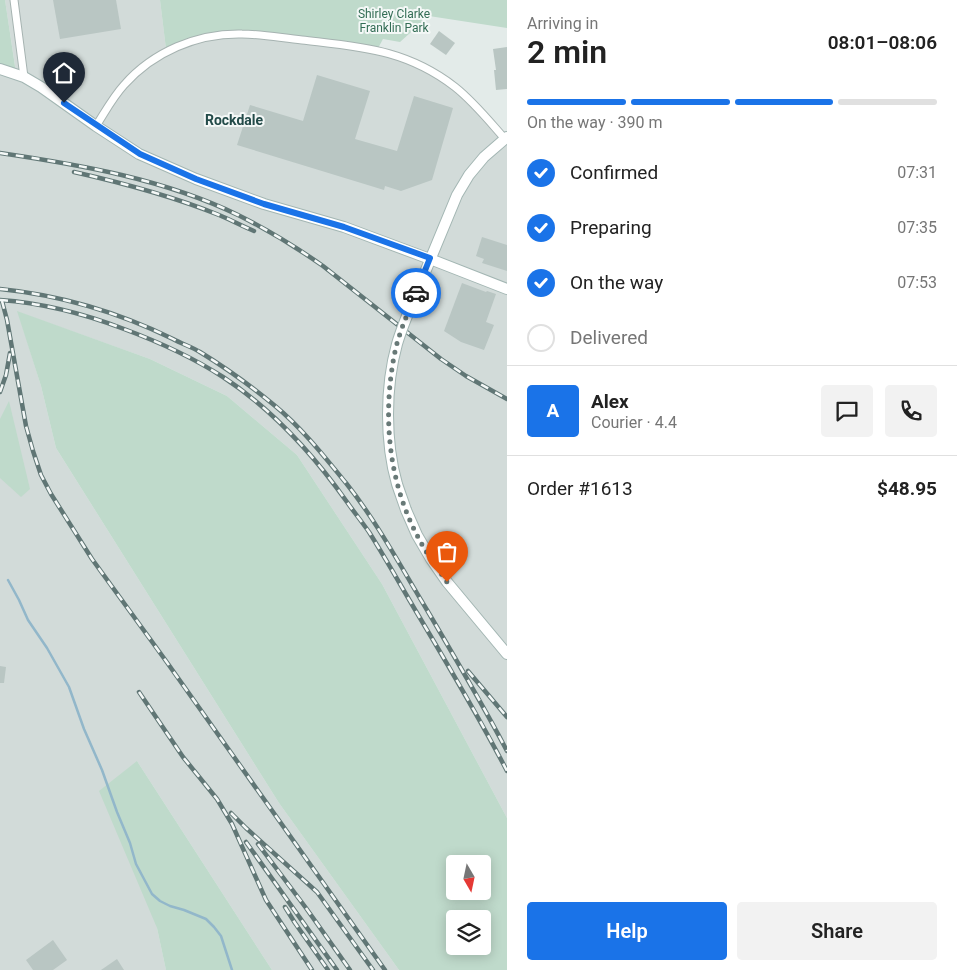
<!DOCTYPE html>
<meta charset="utf-8">
<style>
body{margin:0;font-family:Roboto,sans-serif;background:#f2f2f2;color:#222;height:100vh;display:flex;flex-direction:column;font-size:19px;white-space:nowrap}
*{box-sizing:border-box;margin:0}
p{font-size:16px;color:#767676}
.icon{flex:none;width:28px;height:28px;fill:none;stroke:currentColor;stroke-width:2;stroke-linecap:round;stroke-linejoin:round}
.map{position:relative;flex:1;overflow:hidden}
.drawer{display:flex;flex-direction:column;background:#fff;width:450px}
.drawer>*{flex:none}
.needle{width:32px;rotate:171deg}
.fabs{position:absolute;left:446px;top:855px;display:grid;gap:10px}
.fabs a{display:grid;place-items:center;width:45px;height:45px;border-radius:5px;background:#fff;box-shadow:0 2px 12px #0003;font-size:25px}
.pin{position:absolute;display:grid;place-items:center;width:42px;height:42px;color:#fff;margin:-51px -21px;border-radius:50% 50% 50% 0;rotate:-45deg;box-shadow:0 0 5px #0007}
.pin .icon{rotate:45deg}
.courier{position:absolute;display:grid;place-items:center;width:50px;height:50px;margin:-25px;border:4px solid #1a73e8;border-radius:50%;background:#fff;color:#222;box-shadow:0 1px 6px #0007}
.headline em{font-style:normal;font-weight:600}
.headline div{display:flex;flex-direction:column-reverse}
.headline{display:flex;align-items:center;justify-content:space-between;height:85px;padding:0 20px}
h1{font-size:32px;font-weight:600;line-height:38px}
.bar{display:grid;grid-template-columns:repeat(4,1fr);gap:8px 5px;align-content:center;height:60px;padding:0 20px}
.bar i{height:6px;border-radius:4px;background:#e0e0e0}
.bar .on{background:#1a73e8}
.bar p{grid-column:span 4}
.line{display:flex;align-items:center;gap:12px;padding:0 20px;border-top:1px solid #e0e0e0}
.line div{flex:1}
.round{display:grid;place-items:center;flex:none;width:52px;height:52px;border-radius:5px;background:#f2f2f2}
ol{padding:0 20px;list-style:none}
li{display:flex;align-items:center;gap:15px;height:55px}
li p{margin-inline-start:auto}
li .icon{padding:5px;border-radius:50%;background:#1a73e8;color:#fff;stroke-width:4}
li:last-child{color:#767676}
li i{width:28px;height:28px;border:2px solid #e0e0e0;border-radius:50%}
.button{display:flex;gap:10px;margin-top:auto;padding:10px 20px}
.button a{flex:1;height:58px;border-radius:5px;background:#1a73e8;color:#fff;font-size:20px;font-weight:600;line-height:58px;text-align:center}
.button a+a{background:#f2f2f2;color:#222}
main{display:flex;flex:1;min-height:0}
.map>svg:first-child{display:block}
.built{fill:#d2dbd9}
.green{fill:#bfdacb;fill-rule:evenodd}
.lines{fill:none;stroke-linecap:round;stroke-linejoin:round}
.stream{stroke:#92b7ca;stroke-width:2.5}
.building{fill:#b9c6c3}
.street-casing{stroke:#a6b3b1;stroke-width:9}
.secondary-casing{stroke:#a3b6b3;stroke-width:12}
.street{stroke:#fff;stroke-width:7}
.secondary{stroke:#fff;stroke-width:10}
.rail-casing{stroke:#607675;stroke-width:4.5}
.rail{stroke:#f4f8f7;stroke-width:2.5;stroke-dasharray:8;stroke-linecap:butt}
.secondary-bridge-casing{stroke:#a3b6b3;stroke-width:12;stroke-linecap:butt}
.secondary-bridge{stroke:#fff;stroke-width:10}
.done{stroke:#687977;stroke-width:5;stroke-dasharray:0 9}
.route{stroke:#1a73e8;stroke-width:6}
.labels{text-anchor:middle;stroke-width:4;stroke-linejoin:round;paint-order:stroke}
.park-label{font-size:12px;fill:#336d55;stroke:#f4f8f7}
.neighbourhood-label{font-size:14px;font-weight:bold;fill:#234b49;stroke:#f4f8f7}
</style>
<main>
<div class="map">
<svg width="507" height="970" viewBox="0 0 507 970">
<rect width="100%" height="100%" fill="#e3ebe9"/>
<polygon class="built" points="5,0 160,0 166,49 260,31 385,54 442,75 507,142 507,818 382,584 297,455 227,396 150,359 18,312 41,386 56,448 279,803 399,970 272,970 137,761 157,928 166,970 0,970 0,65 16,72"/>
<g class="green">
<polygon points="0,0 5,0 16,73 0,65"/>
<polygon points="160,0 507,0 507,28 429,16 400,42 383,39 376,52 260,31 166,49"/>
<path d="M 17,311 L 150,359 L 227,396 L 297,455 L 382,584 L 507,818 L 507,970 L 399,970 L 279,803 L 56,448 L 41,386 ZM 455,864 L 482,864 L 482,891 L 455,891 ZM 455,919 L 482,919 L 482,946 L 455,946 Z"/>
<polygon points="9,401 30,489 21,497 0,478 0,419"/>
<polygon points="137,761 272,970 166,970 157,928 99,791"/>
</g>
<g class="lines">
<polyline class="stream" points="8,580 19,600 28,620 47,648 69,687 84,729 102,770 117,812 130,843 136,864 152,894 160,901 170,906 184,910 206,919 214,927 221,936 232,970"/>
</g>
<g class="building">
<polygon points="53,0 116,0 121,29 60,39"/>
<polygon points="439,31 455,43 446,55 430,44"/>
<polygon points="507,47 507,89 496,90 494,70 496,70 493,49"/>
<polygon points="317,75 370,91 355,139 397,151 414,96 453,108 432,180 401,191 385,186 384,190 237,145 250,105 303,121"/>
<polygon points="482,237 507,245 507,271 482,263 484,259 476,256"/>
<polygon points="462,283 486,292 487,291 496,294 486,322 494,325 484,350 461,342 444,331"/>
<polygon points="0,666 6,667 4,683 0,683"/>
<polygon points="53,940 67,960 53,970 33,970 26,960"/>
<polygon points="117,959 124,970 101,970"/>
</g>
<g class="lines">
<defs>
<g id="street">
<polyline points="14,0 24,77"/>
<path d="M 96,126 C 105,112 113,97 124,85 C 153,52 197,33 242,34 C 261,34 282,38 302,40 C 360,47 406,49 455,87 C 474,102 489,121 505,139"/>
</g>
<g id="secondary">
<polyline points="0,69 24,77 41,87 96,126 139,154 196,179 264,204 344,227 430,259 507,289"/>
<polyline points="416,294 457,195 469,175 484,157 507,137"/>
<polyline points="406,510 417,535 431,559 447,582 507,654"/>
</g>
</defs>
<use href="#street" class="street-casing"/>
<use href="#secondary" class="secondary-casing"/>
<use href="#street" class="street"/>
<use href="#secondary" class="secondary"/>
<defs>
<g id="rail">
<path d="M 0,153 C 81,165 164,179 238,215 C 268,230 296,247 323,266 L 441,359 L 466,376 L 507,399"/>
<path d="M 74,172 C 123,183 172,196 219,215 C 231,220 242,226 254,231"/>
<path d="M 0,289 C 60,295 120,313 173,339 C 182,344 192,347 200,352 C 226,368 251,386 274,405 C 301,427 324,456 346,483 C 377,522 401,567 427,610 C 454,656 482,703 507,751"/>
<path d="M 0,300 C 43,303 85,314 124,329 C 159,342 192,357 223,377 C 272,409 313,454 347,502 C 354,512 362,522 369,532 C 386,559 401,586 417,613 C 448,665 479,717 507,771"/>
<polyline points="2,301 7,320 26,426 33,451 41,475 51,494 92,559 166,661 385,970"/>
<polyline points="0,392 6,375 10,353"/>
<polyline points="468,671 507,717"/>
<polyline points="139,692 183,757 217,799 232,824 266,900 312,970"/>
<polyline points="231,813 246,828 317,892 373,970"/>
<polyline points="246,842 337,970"/>
<polyline points="258,844 306,908 350,970"/>
<polyline points="285,907 295,923 328,970"/>
</g>
</defs>
<use href="#rail" class="rail-casing"/>
<use href="#rail" class="rail"/>
<defs>
<path id="secondary-bridge" d="M 406,510 C 403,501 400,493 397,484 C 385,442 385,387 397,344 C 402,327 409,311 416,294"/>
</defs>
<use href="#secondary-bridge" class="secondary-bridge-casing"/>
<use href="#secondary-bridge" class="secondary-bridge"/>
</g>
<g class="lines">
<path class="done" d="M 416,293 C 409,310 401,328 396,347 C 382,410 387,479 418,537 C 426,553 437,567 447,582"/>
<polyline class="route" points="64,103 140,154 196,179 264,204 344,227 430,258 416,293"/>
</g>
<g class="labels">
<g class="park-label">
<text x="394" y="18">Shirley Clarke<tspan x="394" dy="14">Franklin Park</tspan></text>
</g>
<g class="neighbourhood-label">
<text x="234" y="125">Rockdale</text>
</g>
</g>
</svg>
<div class="fabs">
<a><svg class="needle" viewBox="-14 -14 28 28"><path d="M0-13l5 13h-10z" fill="#e53935"/><path d="M0 13l5-13h-10z" fill="#767676"/></svg></a>
<a><svg class="icon" aria-label="layers" viewBox="0 0 24 24"><path d="M12 4l9 5-9 5-9-5zM3 14l9 5 9-5"/></svg></a>
</div>
<div class="pin" style="left:447px;top:582px;background:#ea580c"><svg class="icon" aria-label="bag" viewBox="0 0 24 24"><path d="M5 8h14l-1 12H6zM9 8a3 3 0 0 1 6 0"/></svg></div>
<div class="pin" style="left:64px;top:103px;background:#1f2937"><svg class="icon" aria-label="home" viewBox="0 0 24 24"><path d="M3 11l9-7 9 7M6 9v11h12V9"/></svg></div>
<div class="courier" style="left:416px;top:293px"><svg class="icon" aria-label="car" viewBox="0 0 24 24"><path d="M5 17H2v-5l4-1 3-4h7l3 4 3 1v5h-3M9 17h6M6 11h13"/><circle cx="7" cy="17" r="2"/><circle cx="17" cy="17" r="2"/></svg></div>
</div>
<section class="drawer">
<div class="headline"><div><h1>2 min</h1><p>Arriving in</p></div><em>08:01–08:06</em></div>
<div class="bar"><i class="on"></i><i class="on"></i><i class="on"></i><i></i><p>On the way · 390 m</p></div>
<ol>
<li><svg class="icon" aria-label="check" viewBox="0 0 24 24"><path d="M5 12l5 5 9-10"/></svg>Confirmed<p>07:31</p></li>
<li><svg class="icon" aria-label="check" viewBox="0 0 24 24"><path d="M5 12l5 5 9-10"/></svg>Preparing<p>07:35</p></li>
<li><svg class="icon" aria-label="check" viewBox="0 0 24 24"><path d="M5 12l5 5 9-10"/></svg>On the way<p>07:53</p></li>
<li><i></i>Delivered</li>
</ol>
<div class="line" style="height:90px"><b class="round" style="background:#1a73e8;color:#fff">A</b><div><b>Alex</b><p>Courier · 4.4</p></div><a class="round"><svg class="icon" aria-label="chat" viewBox="0 0 24 24"><path d="M4 5h16v11H9l-5 4z"/></svg></a><a class="round"><svg class="icon" aria-label="phone" viewBox="0 0 24 24"><path d="M5 4h4l2 5-3 2q2 4 5 5l2-3 5 2v4C11 20 4 13 5 4z"/></svg></a></div>
<div class="line" style="height:65px"><div>Order #1613</div><b>$48.95</b></div>
<div class="button"><a>Help</a><a>Share</a></div>
</section>
</main>
